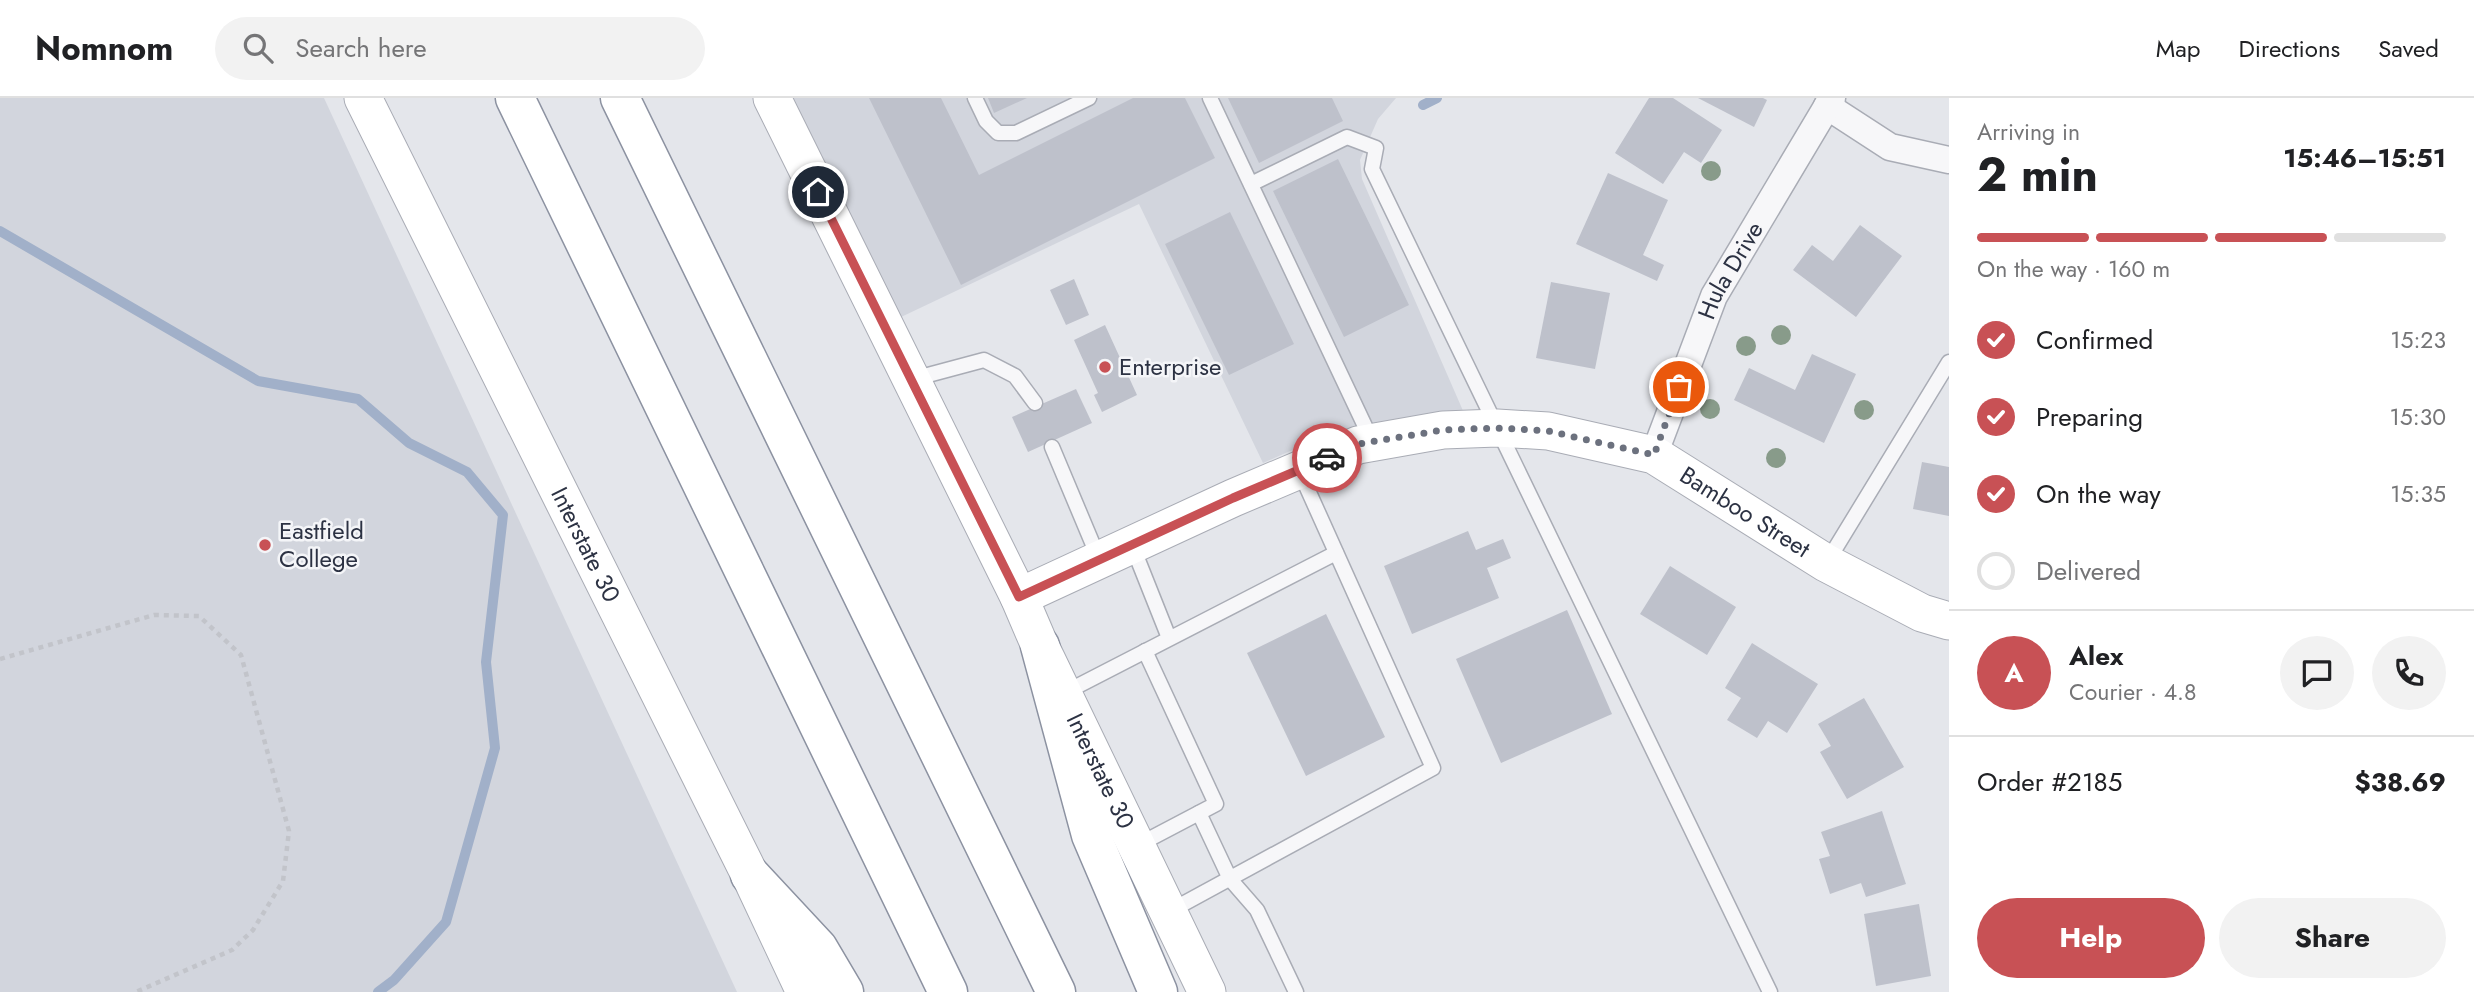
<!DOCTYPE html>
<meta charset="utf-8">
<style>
body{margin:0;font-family:Jost,sans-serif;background:#f2f2f2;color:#202124;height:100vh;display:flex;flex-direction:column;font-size:26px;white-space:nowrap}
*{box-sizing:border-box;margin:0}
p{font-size:23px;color:#757577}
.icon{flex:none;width:38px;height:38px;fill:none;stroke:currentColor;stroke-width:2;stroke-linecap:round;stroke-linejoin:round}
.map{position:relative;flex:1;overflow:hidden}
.panel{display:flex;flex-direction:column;background:#fff;width:525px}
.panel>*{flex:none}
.pin{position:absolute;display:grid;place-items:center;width:60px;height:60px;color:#fff;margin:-30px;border:4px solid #fff;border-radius:50%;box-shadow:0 2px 7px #0007}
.courier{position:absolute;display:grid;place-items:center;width:70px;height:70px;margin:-35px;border:5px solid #c85155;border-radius:50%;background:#fff;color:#222;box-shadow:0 2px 9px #0007}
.head em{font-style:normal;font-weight:700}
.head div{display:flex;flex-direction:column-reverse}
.head{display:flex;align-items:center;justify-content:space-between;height:119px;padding:0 28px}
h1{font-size:46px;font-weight:700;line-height:52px}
.bar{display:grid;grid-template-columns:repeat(4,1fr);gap:10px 7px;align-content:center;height:84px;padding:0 28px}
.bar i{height:9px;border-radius:5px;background:#e0e0e0}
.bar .current{background:#c85155}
.bar p{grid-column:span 4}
.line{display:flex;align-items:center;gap:18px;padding:0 28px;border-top:2px solid #e0e0e0}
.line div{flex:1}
.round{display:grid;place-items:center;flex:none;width:74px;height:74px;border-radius:37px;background:#f2f2f2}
ol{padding:0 28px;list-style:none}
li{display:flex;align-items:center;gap:21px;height:77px}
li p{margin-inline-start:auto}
li .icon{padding:7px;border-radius:50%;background:#c85155;color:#fff;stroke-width:4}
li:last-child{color:#757577}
li i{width:38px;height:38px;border:4px solid #e0e0e0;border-radius:50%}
.button{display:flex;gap:14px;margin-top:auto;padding:14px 28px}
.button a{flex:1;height:80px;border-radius:42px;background:#c85155;color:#fff;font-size:28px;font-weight:700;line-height:80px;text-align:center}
.button a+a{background:#f2f2f2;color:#202124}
header{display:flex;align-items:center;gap:42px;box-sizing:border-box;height:98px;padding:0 35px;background:#fff;border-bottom:2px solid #e0e0e0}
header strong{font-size:33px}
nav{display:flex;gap:38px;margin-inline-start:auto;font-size:24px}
.search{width:490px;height:63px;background:#f2f2f2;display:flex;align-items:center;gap:18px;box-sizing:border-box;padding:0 24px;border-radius:38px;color:#757577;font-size:26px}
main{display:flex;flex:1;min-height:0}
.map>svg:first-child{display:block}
.built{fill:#d2d5dd}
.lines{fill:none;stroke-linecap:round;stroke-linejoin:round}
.stream{stroke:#a1b0c9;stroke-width:10}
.building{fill:#bec1cb}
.lane-casing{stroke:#a9acb5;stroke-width:17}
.street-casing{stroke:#a9acb5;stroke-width:29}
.secondary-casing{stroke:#a9acb5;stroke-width:39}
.highway-casing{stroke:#8c92a1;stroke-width:41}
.path{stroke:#c2c4ca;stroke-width:4.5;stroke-dasharray:5 5;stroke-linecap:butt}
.lane{stroke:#f7f7f9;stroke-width:14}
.street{stroke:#f7f7f9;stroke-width:26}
.secondary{stroke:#fff;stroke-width:37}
.highway{stroke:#fff;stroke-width:38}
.tree{fill:#889b8a}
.done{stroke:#6c717e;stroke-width:7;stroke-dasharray:0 12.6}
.route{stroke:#c85155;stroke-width:9}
.poi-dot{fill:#c85155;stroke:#f4f5f8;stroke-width:2.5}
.labels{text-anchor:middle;stroke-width:5;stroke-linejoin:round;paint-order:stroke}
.street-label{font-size:24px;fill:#2c3243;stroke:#f4f5f8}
.poi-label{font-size:24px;fill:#2c3243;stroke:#f4f5f8;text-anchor:start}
</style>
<header>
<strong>Nomnom</strong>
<div class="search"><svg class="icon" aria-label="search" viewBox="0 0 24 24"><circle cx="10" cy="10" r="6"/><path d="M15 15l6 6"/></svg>Search here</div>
<nav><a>Map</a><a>Directions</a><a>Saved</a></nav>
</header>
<main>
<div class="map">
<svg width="1949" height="894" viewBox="0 0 1949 894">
<rect width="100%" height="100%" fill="#e4e6eb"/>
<g class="built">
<polygon points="0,0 324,0 737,894 0,894"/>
<polygon points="788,0 1396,0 1378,21 1360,62 1362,81 1464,315 1381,327 1308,345 1263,365 1139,106 899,220"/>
</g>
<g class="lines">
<g class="stream">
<polyline points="1423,7 1437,0"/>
<polyline points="0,133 258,283 358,301 409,345 467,374 503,417 486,564 495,650 446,824 394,882 378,894"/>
</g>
</g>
<g class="building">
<polygon points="869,0 941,0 979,77 1133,0 1185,0 1215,60 961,187"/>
<polygon points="988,0 1027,0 994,15"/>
<polygon points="1228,0 1332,0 1343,23 1259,65"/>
<polygon points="1649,0 1673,0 1722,32 1701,65 1684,54 1663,86 1615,55"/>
<polygon points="1698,0 1763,0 1767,2 1754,29"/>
<polygon points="1338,61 1409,207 1344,239 1273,93"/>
<polygon points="1608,75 1668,102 1643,157 1664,167 1657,183 1576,146"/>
<polygon points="1230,114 1294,246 1229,277 1165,146"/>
<polygon points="1860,127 1902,158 1856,219 1793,172 1812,147 1833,163"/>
<polygon points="1074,181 1089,217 1066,227 1050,192"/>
<polygon points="1551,184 1610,195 1595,271 1536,260"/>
<polygon points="1105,227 1137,297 1102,314 1094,297 1098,295 1074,242"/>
<polygon points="1812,256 1856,276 1824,345 1734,302 1749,270 1795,292"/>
<polygon points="1076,291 1092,325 1028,354 1012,319"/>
<polygon points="1922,364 1949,369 1949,418 1913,411"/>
<polygon points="1468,433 1476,452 1503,441 1511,460 1487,470 1499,500 1412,536 1384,468"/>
<polygon points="1670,468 1736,509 1707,557 1640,516"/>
<polygon points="1567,512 1612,616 1501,665 1456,561"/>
<polygon points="1326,516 1385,639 1306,678 1247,555"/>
<polygon points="1752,545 1818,586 1787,635 1768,623 1757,640 1727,622 1741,600 1725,590"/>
<polygon points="1864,600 1904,669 1847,701 1820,654 1831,648 1818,626"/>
<polygon points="1882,713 1906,786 1866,799 1861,785 1830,796 1819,761 1830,758 1821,734"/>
<polygon points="1919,806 1931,878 1876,888 1864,816"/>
</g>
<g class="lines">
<defs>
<g id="lane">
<polyline points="975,0 986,23 998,35 1016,35 1089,0"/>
<polyline points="1210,0 1372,343"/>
<polyline points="1251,86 1347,39 1376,50 1372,71 1770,894"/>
<polyline points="913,281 984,262 1015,278 1035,305"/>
<polyline points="1052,349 1099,461"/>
<polyline points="1132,447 1169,540"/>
<polyline points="1827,464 1949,264"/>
<polyline points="1064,595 1336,455"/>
<polyline points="1199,715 1230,781 1257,812 1296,894"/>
<polyline points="1138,747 1216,706 1145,553"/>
<polyline points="1170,813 1433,670 1299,372"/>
</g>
<g id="street">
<polyline points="1827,8 1890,49 1949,62"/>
<path id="s1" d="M 1654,357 L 1714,198 L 1832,0"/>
</g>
<g id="secondary">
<path id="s2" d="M 363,0 L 750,777 L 805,894"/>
<path id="s3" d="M 772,0 L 1019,499 L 1040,548 L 1207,894"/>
<path id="s4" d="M 1019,499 L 1233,400 L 1358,347 L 1443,332 L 1497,330 L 1548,333 L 1654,357 L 1826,465 L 1922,515 L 1949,523"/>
</g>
<g id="highway">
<polyline points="515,0 948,894"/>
<polyline points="620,0 1056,894"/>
<polyline points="1040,548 1091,737 1158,894"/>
<polyline points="750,777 818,850 844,894"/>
</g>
</defs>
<use href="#lane" class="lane-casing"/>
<use href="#street" class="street-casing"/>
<use href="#secondary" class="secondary-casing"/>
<use href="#highway" class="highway-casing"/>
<polyline class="path" points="0,561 154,517 199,518 241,557 289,733 283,783 253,832 232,852 136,894"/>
<use href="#lane" class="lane"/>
<use href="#street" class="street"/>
<use href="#secondary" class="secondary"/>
<use href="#highway" class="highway"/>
</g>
<g class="tree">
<circle cx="1711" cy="73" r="10"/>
<circle cx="1781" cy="237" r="10"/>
<circle cx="1746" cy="248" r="10"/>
<circle cx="1710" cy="311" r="10"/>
<circle cx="1864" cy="312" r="10"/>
<circle cx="1776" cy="360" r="10"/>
</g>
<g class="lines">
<polyline class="done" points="1327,360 1358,346 1443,332 1497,330 1548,333 1654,357 1679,289"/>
<polyline class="route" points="818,94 1019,499 1233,400 1327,360"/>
</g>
<g class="poi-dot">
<circle cx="1105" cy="269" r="7"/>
<circle cx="265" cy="447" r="7"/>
</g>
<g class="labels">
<g class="street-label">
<text dy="8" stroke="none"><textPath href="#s1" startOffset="200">Hula Drive</textPath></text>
<text dy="8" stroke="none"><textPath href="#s4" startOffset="779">Bamboo Street</textPath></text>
<text dy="8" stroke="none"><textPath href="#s2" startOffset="499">Interstate 30</textPath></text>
<text dy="8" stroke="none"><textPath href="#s3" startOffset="749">Interstate 30</textPath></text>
</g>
<g class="poi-label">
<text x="1119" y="277">Enterprise</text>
<text x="279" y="441">Eastfield<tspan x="279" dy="28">College</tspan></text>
</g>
</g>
</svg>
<div class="pin" style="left:1679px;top:289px;background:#ea580c"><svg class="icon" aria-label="bag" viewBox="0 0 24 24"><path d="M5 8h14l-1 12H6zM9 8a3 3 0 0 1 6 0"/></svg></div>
<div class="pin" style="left:818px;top:94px;background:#1f2937"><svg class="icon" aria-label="home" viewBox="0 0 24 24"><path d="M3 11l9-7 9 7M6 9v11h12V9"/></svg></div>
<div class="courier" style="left:1327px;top:360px"><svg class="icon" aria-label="car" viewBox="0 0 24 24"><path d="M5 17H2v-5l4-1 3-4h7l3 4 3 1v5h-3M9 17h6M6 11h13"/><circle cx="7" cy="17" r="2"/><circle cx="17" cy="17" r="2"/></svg></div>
</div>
<section class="panel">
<div class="head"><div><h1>2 min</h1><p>Arriving in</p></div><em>15:46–15:51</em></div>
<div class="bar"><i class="current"></i><i class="current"></i><i class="current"></i><i></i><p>On the way · 160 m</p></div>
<ol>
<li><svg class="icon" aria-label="check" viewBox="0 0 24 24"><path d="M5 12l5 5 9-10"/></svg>Confirmed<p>15:23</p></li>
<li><svg class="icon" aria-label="check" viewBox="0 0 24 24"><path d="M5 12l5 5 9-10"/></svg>Preparing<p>15:30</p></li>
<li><svg class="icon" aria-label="check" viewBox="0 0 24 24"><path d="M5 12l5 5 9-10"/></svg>On the way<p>15:35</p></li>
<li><i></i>Delivered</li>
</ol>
<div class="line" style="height:126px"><b class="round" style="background:#c85155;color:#fff">A</b><div><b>Alex</b><p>Courier · 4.8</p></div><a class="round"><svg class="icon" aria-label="chat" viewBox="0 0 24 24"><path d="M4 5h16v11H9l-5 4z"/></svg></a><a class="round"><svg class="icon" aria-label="phone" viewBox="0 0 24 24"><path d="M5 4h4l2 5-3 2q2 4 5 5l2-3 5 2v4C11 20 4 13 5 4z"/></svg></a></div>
<div class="line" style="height:91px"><div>Order #2185</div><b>$38.69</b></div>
<div class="button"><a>Help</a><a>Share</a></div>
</section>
</main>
